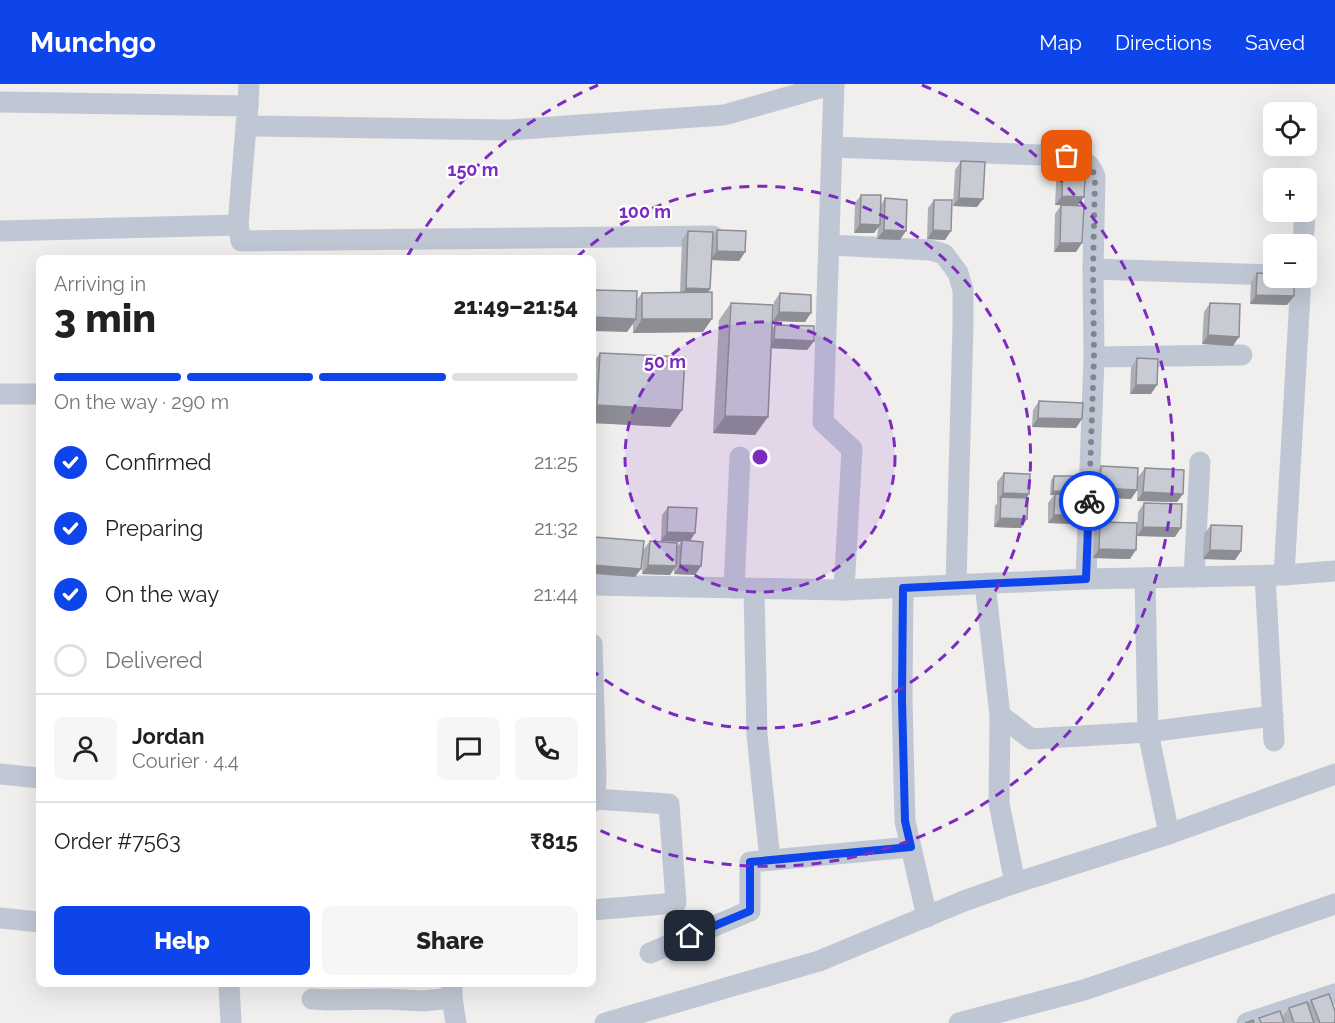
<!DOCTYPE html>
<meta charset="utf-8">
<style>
body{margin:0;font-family:Raleway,sans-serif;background:#f6f6f6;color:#202124;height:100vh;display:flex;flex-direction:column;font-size:22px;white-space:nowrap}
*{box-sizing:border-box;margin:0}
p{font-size:20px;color:#757577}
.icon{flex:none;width:33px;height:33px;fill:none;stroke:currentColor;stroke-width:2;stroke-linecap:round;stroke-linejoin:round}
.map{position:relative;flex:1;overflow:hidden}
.sheet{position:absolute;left:36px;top:171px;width:560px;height:732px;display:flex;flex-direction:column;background:#fff;border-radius:9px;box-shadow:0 6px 24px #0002}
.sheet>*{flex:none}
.controls{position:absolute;left:1263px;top:18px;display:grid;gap:12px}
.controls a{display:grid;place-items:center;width:54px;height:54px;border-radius:9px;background:#fff;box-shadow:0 6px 24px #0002;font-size:30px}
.pin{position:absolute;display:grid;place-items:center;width:51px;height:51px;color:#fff;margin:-26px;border-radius:12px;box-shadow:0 3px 9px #0006}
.courier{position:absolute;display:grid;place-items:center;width:60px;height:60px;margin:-30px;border:4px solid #0d45eb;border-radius:50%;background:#fff;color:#222;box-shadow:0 2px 8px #0007}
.overview em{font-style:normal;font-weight:800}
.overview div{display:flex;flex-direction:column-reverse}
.overview{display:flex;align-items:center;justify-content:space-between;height:102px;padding:0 18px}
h1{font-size:39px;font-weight:800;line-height:45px}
.bar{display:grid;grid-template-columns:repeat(4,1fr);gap:9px 6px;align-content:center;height:72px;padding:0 18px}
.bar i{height:8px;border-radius:4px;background:#e0e0e0}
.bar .active{background:#0d45eb}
.bar p{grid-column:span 4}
.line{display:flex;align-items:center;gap:15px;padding:0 18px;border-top:2px solid #e0e0e0}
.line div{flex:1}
.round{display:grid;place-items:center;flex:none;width:63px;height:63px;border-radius:9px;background:#f6f6f6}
ol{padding:0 18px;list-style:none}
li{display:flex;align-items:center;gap:18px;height:66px}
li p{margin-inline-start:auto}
li .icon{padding:6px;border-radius:50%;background:#0d45eb;color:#fff;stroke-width:4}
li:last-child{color:#757577}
li i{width:33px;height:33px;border:3px solid #e0e0e0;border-radius:50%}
.button{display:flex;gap:12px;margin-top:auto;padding:12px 18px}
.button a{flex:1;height:69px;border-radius:9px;background:#0d45eb;color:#fff;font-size:24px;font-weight:800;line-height:69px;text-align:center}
.button a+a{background:#f6f6f6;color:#202124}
header{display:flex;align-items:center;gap:36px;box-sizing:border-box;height:84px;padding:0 30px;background:#0d45eb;color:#fff}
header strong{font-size:28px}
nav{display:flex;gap:33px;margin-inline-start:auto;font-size:21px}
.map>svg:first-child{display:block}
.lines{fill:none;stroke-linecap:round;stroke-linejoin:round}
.minor{stroke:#c0c7d4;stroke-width:21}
.wall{fill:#adafb6}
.shaded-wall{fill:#8d8e94}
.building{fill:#c9cbd4;stroke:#8d8e94;stroke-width:1.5}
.done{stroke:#81858f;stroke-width:6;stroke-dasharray:0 10.8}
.route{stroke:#0d45eb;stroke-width:8}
.ring{fill:none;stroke:#7b2cbf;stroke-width:3;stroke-dasharray:10 8}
.centre{fill:#7b2cbf;stroke:#fff;stroke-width:3}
.ring-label{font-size:18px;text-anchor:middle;font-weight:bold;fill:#7b2cbf;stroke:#fff;stroke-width:4.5;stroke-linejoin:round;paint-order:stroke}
</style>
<header>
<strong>Munchgo</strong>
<nav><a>Map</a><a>Directions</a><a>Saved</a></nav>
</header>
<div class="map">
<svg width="1335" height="939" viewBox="0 0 1335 939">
<rect width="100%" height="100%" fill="#f1eeee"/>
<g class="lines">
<g class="minor">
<polyline points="834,0 823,338 852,365 844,506"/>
<polyline points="0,18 248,22 246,42 508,46 724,31 834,0"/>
<polyline points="248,22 249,0"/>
<path d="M 832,63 L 1067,72 C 1082,76 1090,77 1095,93 L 1093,185 L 1094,273 L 1086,495"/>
<polyline points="238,141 241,157 713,152"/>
<polyline points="0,147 238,141 246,42"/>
<polyline points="1303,160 1305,128"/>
<polyline points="830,161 930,166 944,170 958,189 963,206 963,241 956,501"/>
<polyline points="1093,185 1274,191"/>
<polyline points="1094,273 1242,271"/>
<polyline points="0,310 39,310"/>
<polyline points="1265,491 1274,657"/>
<polyline points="1284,491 1301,194"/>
<polyline points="1194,493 1200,378"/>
<polyline points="1145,494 1148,648 1169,750"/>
<polyline points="985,500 1000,631 1031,655 1148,648 1273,632"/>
<polyline points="592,501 844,506 1086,495 1284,491 1335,487"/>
<polyline points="734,504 740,373"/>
<polyline points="903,504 902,615 905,737 927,833"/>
<polyline points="754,505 757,651 770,776"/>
<polyline points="592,560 596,689 595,715 592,718"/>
<polyline points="1000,631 999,719 1015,799"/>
<polyline points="0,690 39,694"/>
<polyline points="592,826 676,819 669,720 595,715"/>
<polyline points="0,834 39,838"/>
<polyline points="650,869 750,827 750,778 911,763"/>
<polyline points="229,900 231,939"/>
<polyline points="452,901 452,914 456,939"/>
<polyline points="312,915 328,916 386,915 423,917 452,914"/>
<polyline points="605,939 819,877 964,817 1015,799 1169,750 1335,690"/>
<polyline points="959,939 1084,906 1335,820"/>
<polyline points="1247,939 1335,910"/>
</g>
</g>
<g class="wall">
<polygon points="1063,72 1078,122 1076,168 1054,168 1055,130 1061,121 1055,121 1057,81"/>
<polygon points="961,77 977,123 953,122 955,86"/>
<polygon points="861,111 881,121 885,114 900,156 877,155 878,143 874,149 854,149 855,119"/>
<polygon points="934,116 945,156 927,155 928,124"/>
<polygon points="717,146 745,168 739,177 712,176 703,248 633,249 633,240 627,248 637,216 642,209 680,209 682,156 688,147 712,153"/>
<polygon points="1257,189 1294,212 1287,221 1250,220 1251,198"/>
<polygon points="780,209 805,238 773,237 774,218"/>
<polygon points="731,219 772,245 775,241 814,257 807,266 771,264 755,351 713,349 719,236"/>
<polygon points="1210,219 1233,262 1202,260 1204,228"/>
<polygon points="600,269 682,326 670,343 592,339 592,279"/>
<polygon points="1137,274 1151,310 1130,310 1131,283"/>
<polygon points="1039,317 1076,344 1032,343 1033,326"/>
<polygon points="1101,382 1137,406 1131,415 1094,413 1095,391"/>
<polygon points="1145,384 1183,410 1177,418 1137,417 1138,393"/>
<polygon points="1004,389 1026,414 1027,435 1021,444 994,443 995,422 998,418 997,418 997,398"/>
<polygon points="1054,392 1075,408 1073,411 1080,431 1074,440 1048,439 1048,419 1054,411 1050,411 1051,396"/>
<polygon points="1144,419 1175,453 1137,452 1138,428"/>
<polygon points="668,423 695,449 690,457 701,482 695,491 674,490 674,484 670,491 642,490 643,466 650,457 677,463 681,458 661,457 662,431"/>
<polygon points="1100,438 1130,475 1093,474 1094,447"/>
<polygon points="1211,441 1241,467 1235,476 1203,475 1204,450"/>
<polygon points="1311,916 1335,939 1284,939 1282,933 1289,924 1308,920"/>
</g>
<g class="shaded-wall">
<polygon points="1062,112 1084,113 1078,122 1055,121"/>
<polygon points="959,114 983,115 977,123 953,122"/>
<polygon points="860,140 880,141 874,149 854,149"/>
<polygon points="884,146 906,147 900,156 877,155"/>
<polygon points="933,146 951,147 945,156 927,155"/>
<polygon points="1060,159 1082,159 1076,168 1054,168"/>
<polygon points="717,167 745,168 739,177 710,176"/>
<polygon points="686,204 710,205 704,214 680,213"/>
<polygon points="1256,211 1294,212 1287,221 1250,220"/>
<polygon points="779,228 811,229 805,238 773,237"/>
<polygon points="592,233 636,235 627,248 592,247"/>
<polygon points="642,235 712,235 703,248 633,249"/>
<polygon points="1208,251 1239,253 1233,262 1202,260"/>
<polygon points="774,255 814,257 807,266 768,264"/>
<polygon points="1136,301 1157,301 1151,310 1130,310"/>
<polygon points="597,321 682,326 670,343 592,339 592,327"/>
<polygon points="725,332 768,333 755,351 713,349"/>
<polygon points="1038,334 1082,335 1076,344 1032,343"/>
<polygon points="1100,404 1137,406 1131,415 1094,413"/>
<polygon points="1053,407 1075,408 1072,412 1050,411"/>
<polygon points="1143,408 1183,410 1177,418 1137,417"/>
<polygon points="1003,409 1029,410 1023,419 1001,413 997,418"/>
<polygon points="1054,431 1080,431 1074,440 1048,439"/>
<polygon points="1000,434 1027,435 1021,444 994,443"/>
<polygon points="1143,443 1181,444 1175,453 1137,452"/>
<polygon points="667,448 695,449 689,458 661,457"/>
<polygon points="1099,465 1136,466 1130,475 1093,474"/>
<polygon points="1210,466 1241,467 1235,476 1203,475"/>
<polygon points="592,481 641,485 635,493 592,490"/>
<polygon points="648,481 676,482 670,491 642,490"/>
<polygon points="680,481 701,482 695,491 674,490"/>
</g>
<g class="building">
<polygon points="1063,72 1086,73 1084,113 1062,112"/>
<polygon points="961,77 985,78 983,115 959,114"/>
<polygon points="861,111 881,111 880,141 860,140"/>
<polygon points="885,114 907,116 906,147 884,146"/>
<polygon points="934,116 952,116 951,147 933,146"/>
<polygon points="1061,121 1084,122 1082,159 1060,159"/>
<polygon points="717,146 746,147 745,168 717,167"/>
<polygon points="688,147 713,148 710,205 686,204"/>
<polygon points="1257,189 1274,190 1274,194 1294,194 1294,212 1256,211"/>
<polygon points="592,206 637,207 636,235 592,233"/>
<polygon points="712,208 712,235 642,235 642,209"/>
<polygon points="780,209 811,211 811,229 779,228"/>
<polygon points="731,219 773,221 768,333 725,332"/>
<polygon points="1210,219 1240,220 1239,253 1208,251"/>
<polygon points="775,241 814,242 814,257 774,255"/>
<polygon points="600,269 685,273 682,326 597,321"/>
<polygon points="1137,274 1158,275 1157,301 1136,301"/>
<polygon points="1039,317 1083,319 1082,335 1038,334"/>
<polygon points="1101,382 1138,384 1137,406 1100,404"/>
<polygon points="1145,384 1184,386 1183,410 1143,408"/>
<polygon points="1004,389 1030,390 1029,410 1003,409"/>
<polygon points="1054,392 1076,392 1075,408 1053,407"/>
<polygon points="1055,410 1081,411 1080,431 1054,431"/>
<polygon points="1001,413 1028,414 1027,435 1000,434"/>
<polygon points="1144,419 1182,420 1181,444 1143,443"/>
<polygon points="668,423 697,424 695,449 667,448"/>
<polygon points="1100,438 1137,439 1136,466 1099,465"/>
<polygon points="1211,441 1242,442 1241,467 1210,466"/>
<polygon points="594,453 644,457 641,485 592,481"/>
<polygon points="682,456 703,458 701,482 680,481"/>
<polygon points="650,457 677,459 676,482 648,481"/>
<polygon points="1329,910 1335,927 1335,939 1320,939 1311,916"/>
<polygon points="1307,918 1314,939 1294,939 1289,924"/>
<polygon points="1280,927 1284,939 1261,939 1259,934"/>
<polygon points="1253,936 1254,939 1245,939"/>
</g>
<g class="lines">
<path class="done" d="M 1067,72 C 1082,76 1090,77 1095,93 L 1093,185 L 1094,273 L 1089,417"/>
<polyline class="route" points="690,852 750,827 750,778 911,763 905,737 902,615 903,504 1086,495 1089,417"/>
</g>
<circle cx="760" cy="373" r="135" fill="#7b2cbf" fill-opacity=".12"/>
<g class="ring">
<circle cx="760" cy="373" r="135"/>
<path d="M577 173A271 271 0 1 1 593 587"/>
<path d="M407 173A406 406 0 0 1 598 1M922 1A406 406 0 1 1 595 744"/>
</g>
<circle cx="760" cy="373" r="9" class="centre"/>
<g class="ring-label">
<text x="473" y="92">150 m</text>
<text x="645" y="134">100 m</text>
<text x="665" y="284">50 m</text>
</g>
</svg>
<div class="controls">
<a><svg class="icon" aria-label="locate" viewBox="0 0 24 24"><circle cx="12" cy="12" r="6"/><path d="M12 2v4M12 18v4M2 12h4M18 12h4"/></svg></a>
<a>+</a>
<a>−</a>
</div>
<div class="pin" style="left:1067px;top:72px;background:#ea580c"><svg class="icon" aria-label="bag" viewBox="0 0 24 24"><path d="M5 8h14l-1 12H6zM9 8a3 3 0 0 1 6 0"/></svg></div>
<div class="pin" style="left:690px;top:852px;background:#1f2937"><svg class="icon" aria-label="home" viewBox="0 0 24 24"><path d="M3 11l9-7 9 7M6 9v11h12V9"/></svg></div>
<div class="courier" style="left:1089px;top:417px"><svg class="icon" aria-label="bike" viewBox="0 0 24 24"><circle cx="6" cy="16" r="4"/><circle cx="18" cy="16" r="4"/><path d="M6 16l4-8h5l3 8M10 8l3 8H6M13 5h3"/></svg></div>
<section class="sheet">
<div class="overview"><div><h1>3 min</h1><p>Arriving in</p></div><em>21:49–21:54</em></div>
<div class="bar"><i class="active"></i><i class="active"></i><i class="active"></i><i></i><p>On the way · 290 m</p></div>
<ol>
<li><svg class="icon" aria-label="check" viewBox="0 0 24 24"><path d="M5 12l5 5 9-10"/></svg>Confirmed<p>21:25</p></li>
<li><svg class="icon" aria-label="check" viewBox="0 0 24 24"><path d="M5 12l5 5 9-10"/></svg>Preparing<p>21:32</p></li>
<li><svg class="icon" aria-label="check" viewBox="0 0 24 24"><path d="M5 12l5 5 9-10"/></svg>On the way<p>21:44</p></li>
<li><i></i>Delivered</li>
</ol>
<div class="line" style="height:108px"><a class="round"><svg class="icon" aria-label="person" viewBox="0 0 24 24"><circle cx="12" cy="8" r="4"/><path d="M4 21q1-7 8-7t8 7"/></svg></a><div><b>Jordan</b><p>Courier · 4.4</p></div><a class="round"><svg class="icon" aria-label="chat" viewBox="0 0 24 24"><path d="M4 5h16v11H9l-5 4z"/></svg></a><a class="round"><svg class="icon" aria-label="phone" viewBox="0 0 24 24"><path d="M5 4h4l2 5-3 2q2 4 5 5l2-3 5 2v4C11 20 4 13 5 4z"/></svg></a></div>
<div class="line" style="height:78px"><div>Order #7563</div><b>₹815</b></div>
<div class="button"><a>Help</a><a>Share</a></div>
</section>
</div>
